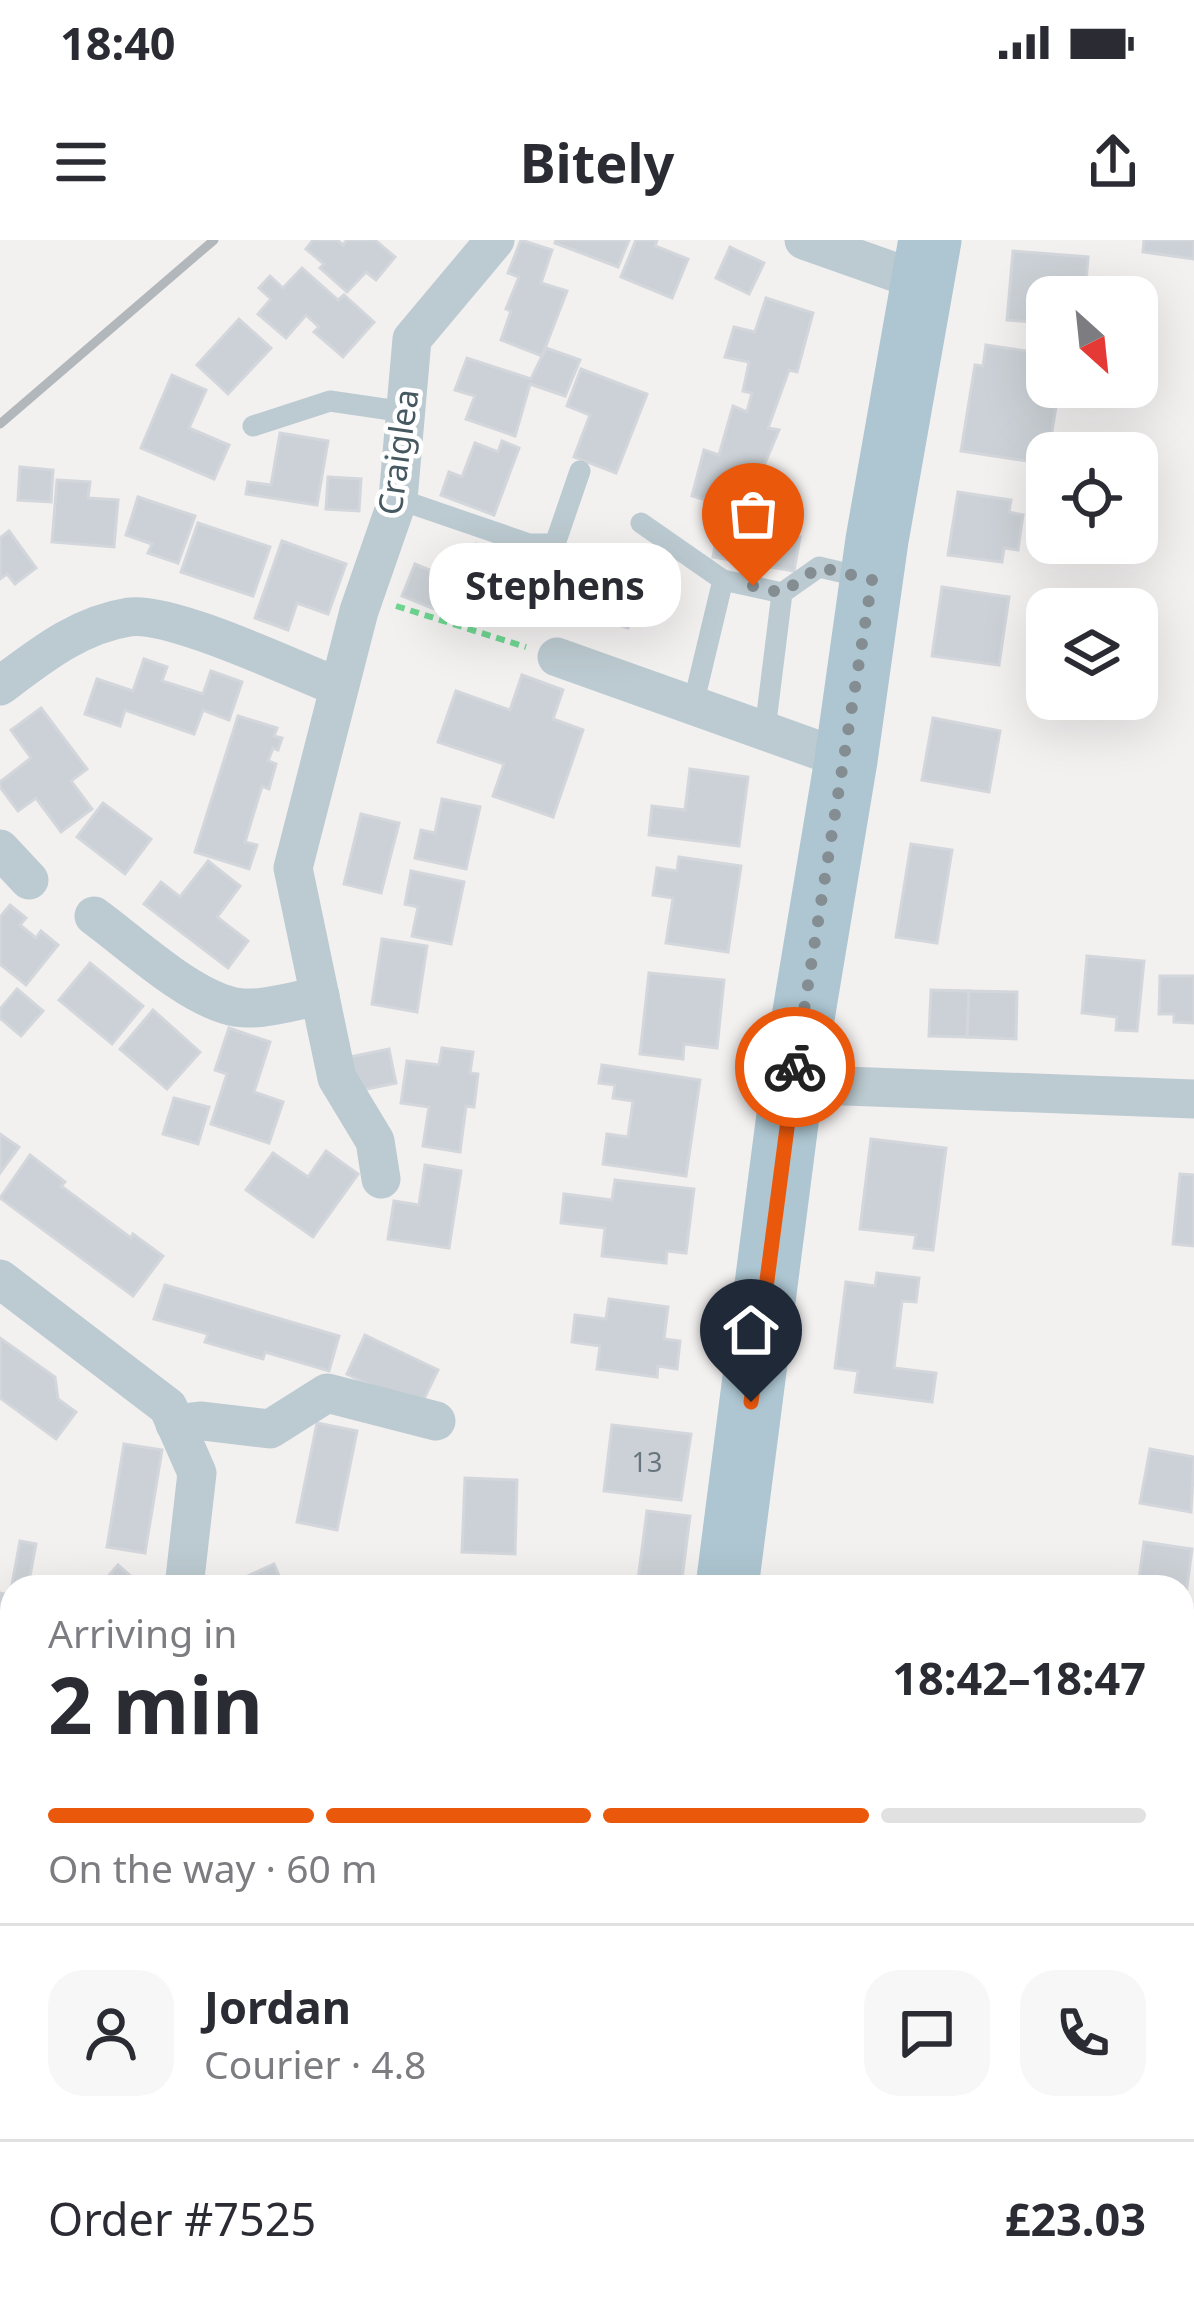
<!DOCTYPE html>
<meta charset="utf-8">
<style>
body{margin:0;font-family:"Noto Sans",sans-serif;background:#f7f7f7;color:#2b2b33;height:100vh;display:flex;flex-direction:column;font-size:45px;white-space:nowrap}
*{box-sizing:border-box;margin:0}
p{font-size:39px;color:#7c7c81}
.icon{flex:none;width:66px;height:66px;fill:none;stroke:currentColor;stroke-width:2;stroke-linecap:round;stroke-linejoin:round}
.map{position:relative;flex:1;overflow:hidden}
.drawer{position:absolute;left:0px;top:1335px;width:1194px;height:747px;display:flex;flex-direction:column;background:#fff;border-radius:36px 36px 0 0;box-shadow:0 12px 48px #0002}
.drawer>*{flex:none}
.needle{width:78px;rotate:153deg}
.fabs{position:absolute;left:1026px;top:36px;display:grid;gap:24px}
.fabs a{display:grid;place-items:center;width:132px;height:132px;border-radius:24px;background:#fff;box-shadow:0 12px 48px #0002;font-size:60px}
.pin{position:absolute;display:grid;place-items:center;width:102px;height:102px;color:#fff;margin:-123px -51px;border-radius:50% 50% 50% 0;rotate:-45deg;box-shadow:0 0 12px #0007}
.pin .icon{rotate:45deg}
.courier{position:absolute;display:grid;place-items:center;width:120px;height:120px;margin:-60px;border:9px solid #ea580c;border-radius:50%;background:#fff;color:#222;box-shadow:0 3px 15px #0007}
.bubble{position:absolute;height:84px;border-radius:36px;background:#fff;box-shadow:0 12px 48px #0002;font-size:39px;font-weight:700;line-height:84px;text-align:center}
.head em{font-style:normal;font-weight:700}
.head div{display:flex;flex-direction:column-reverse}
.head{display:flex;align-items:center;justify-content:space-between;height:204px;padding:0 48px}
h1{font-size:78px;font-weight:700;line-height:90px}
.bar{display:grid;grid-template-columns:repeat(4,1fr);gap:18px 12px;align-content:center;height:144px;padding:0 48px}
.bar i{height:15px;border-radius:9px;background:#e1e1e2}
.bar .active{background:#ea580c}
.bar p{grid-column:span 4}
.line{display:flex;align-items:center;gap:30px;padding:0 48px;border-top:3px solid #e1e1e2}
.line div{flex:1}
.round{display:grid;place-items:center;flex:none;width:126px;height:126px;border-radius:36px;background:#f7f7f7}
.status{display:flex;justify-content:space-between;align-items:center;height:84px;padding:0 60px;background:#fff;direction:ltr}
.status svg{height:33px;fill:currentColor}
header{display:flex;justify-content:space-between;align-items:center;height:156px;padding:0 48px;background:#fff;font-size:54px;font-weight:700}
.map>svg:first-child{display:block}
.green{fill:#bbf4c7}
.building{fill:#cbd1d6;stroke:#d3d7dc;stroke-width:3}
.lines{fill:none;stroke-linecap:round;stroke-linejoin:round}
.path{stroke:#6fd691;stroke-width:6;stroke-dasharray:9 6;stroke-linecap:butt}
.lane{stroke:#bccbd1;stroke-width:21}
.street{stroke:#bccbd1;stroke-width:39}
.secondary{stroke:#bccdd6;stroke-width:54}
.primary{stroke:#adc6d1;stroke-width:63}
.rail{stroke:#b1b7bb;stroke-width:9}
.done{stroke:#838d92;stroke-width:12;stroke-dasharray:0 21.6}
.route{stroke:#ea580c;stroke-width:15}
.labels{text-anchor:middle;stroke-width:9;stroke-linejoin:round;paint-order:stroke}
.number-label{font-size:27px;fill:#67767e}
.street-label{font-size:33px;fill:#465860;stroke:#fff}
</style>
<div class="status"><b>18:40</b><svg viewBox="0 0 49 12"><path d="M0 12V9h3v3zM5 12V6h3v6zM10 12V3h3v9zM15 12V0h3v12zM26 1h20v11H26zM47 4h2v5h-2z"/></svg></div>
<header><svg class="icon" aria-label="menu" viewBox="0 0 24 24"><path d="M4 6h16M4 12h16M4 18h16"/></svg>Bitely<svg class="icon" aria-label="share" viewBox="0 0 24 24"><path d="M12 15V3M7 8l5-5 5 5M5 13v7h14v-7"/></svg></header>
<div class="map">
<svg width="1194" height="2080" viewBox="0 0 1194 2080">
<rect width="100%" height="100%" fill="#f3f0f0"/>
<g class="green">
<polygon points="0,1504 12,1506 12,2070 101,2070 94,2080 0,2080"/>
<polygon points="414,2070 579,2070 647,2080 651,2070 703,2070 721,2080 422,2080"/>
</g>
<g class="building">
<polygon points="313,0 337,0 343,5 347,0 375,0 395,17 376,40 366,32 347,52 320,28 324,24 306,9"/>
<polygon points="521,0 552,10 541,43 567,51 542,116 501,100 511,71 506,69 519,37 508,33"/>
<polygon points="556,0 629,0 618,27 555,3"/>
<polygon points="636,0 657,0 655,6 688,19 672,58 621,37"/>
<polygon points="1144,0 1194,0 1194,19 1143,12"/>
<polygon points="730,7 764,23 749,54 716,38"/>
<polygon points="1013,11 1088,17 1085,57 1047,57 1047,83 1007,80"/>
<polygon points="302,28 338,60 344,55 374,82 343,117 314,92 319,87 306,75 286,98 258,74 271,59 259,48 270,36 283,48"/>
<polygon points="766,58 813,73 797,132 789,130 768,188 779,190 758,240 763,241 751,273 692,256 704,210 719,215 733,166 747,172 752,153 743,151 749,122 725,117 734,87 755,92"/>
<polygon points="239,79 271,108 228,154 197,125"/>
<polygon points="986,105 1047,114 1047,147 1059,147 1047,224 961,211 975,125 983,126"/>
<polygon points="546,108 580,120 565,156 530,144 515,196 466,179 475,156 455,150 467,118 531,139"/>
<polygon points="581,129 647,154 616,233 574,217 590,175 567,166"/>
<polygon points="172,135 206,150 189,188 229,205 214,239 141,208"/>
<polygon points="280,193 328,201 317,265 246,254 248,242 271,245"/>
<polygon points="502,201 519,208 494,275 441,255 449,232 462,237 475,203 498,212"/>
<polygon points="20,227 53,230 51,262 18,260"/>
<polygon points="328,237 361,239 359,271 326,269"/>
<polygon points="57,240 90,242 88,258 118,260 114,307 52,302"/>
<polygon points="958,252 1011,260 1009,272 1023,275 1018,310 1004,308 1002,322 948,315"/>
<polygon points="138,257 195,276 178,323 148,313 152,304 126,295"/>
<polygon points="198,283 270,307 253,356 181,332"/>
<polygon points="719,284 800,297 794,331 713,317"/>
<polygon points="9,291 36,328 15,344 7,334 0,339 0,298"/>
<polygon points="282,301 346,324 328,374 297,363 288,390 255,378"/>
<polygon points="476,304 517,320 494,378 447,359 442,372 402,356 415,324 461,343"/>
<polygon points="615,305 653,319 628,388 552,361 567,321 604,335"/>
<polygon points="942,347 1009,357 999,425 932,416"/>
<polygon points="144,419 167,427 162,441 203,454 211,431 242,442 229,480 203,470 194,494 125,470 120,486 85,474 97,439 133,451"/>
<polygon points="522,435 563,450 553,479 583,490 553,577 493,556 504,524 438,502 456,451 510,470"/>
<polygon points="41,468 87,529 71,541 92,569 61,592 36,558 18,571 0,547 0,542 31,518 11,490"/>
<polygon points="238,476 277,488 274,496 282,498 278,510 273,508 268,521 276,524 269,549 262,546 245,602 257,605 249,629 195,612"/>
<polygon points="933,478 1000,491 989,552 922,540"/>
<polygon points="690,529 748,537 739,606 649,595 652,566 685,570"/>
<polygon points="442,559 480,567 466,629 415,618 421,590 435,593"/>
<polygon points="103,563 151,599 125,634 77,597"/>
<polygon points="361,574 399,583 381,653 344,644"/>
<polygon points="911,604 952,610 937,703 896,697"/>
<polygon points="679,617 741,626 728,712 666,703 673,658 653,655 657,628 677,631"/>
<polygon points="208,621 240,646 217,677 248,701 228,728 144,664 161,642 180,657"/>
<polygon points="411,631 464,642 451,704 412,696 418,667 405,664"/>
<polygon points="10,665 26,678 20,685 36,698 41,691 58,705 26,745 0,724 0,677"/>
<polygon points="382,699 427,706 417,772 372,764"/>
<polygon points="1087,716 1144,721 1137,791 1116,790 1117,777 1082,773"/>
<polygon points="90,723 143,766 112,804 59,760"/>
<polygon points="649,733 724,740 717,808 684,804 683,819 640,814"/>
<polygon points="1160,736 1194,736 1194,783 1174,782 1174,774 1159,774"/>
<polygon points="17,749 43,771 21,796 0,778 0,769"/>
<polygon points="931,750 969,751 967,797 929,796"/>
<polygon points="969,751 1017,752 1016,799 967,797"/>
<polygon points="153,770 200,812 167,849 120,809"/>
<polygon points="229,788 270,802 254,852 283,862 269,903 211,884 227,834 215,830"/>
<polygon points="442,808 473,812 470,833 478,834 474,867 466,866 460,912 423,906 429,867 401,863 407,821 439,825"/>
<polygon points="389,809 396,843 357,851 350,817"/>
<polygon points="602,825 700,840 686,936 603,924 607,894 628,897 633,861 613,858 615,845 599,843"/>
<polygon points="174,858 209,867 198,904 163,894"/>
<polygon points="0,894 19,907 0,933"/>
<polygon points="871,899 946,908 933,1010 914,1008 916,995 860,989"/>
<polygon points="326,911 358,934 313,997 246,950 273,913 308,937"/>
<polygon points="30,915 65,942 61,946 131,998 133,994 163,1016 133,1056 0,958"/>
<polygon points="425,925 461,931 449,1008 388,999 394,961 419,965"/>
<polygon points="1180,934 1194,935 1194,1006 1173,1004"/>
<polygon points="615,940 694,949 686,1013 667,1011 666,1023 602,1016 605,988 561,983 564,954 612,960"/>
<polygon points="877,1033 919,1038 916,1062 902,1061 894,1128 936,1133 932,1162 855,1152 858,1131 835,1128 846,1042 875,1046"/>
<polygon points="165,1045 339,1096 329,1131 265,1112 263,1119 205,1102 208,1094 154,1079"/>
<polygon points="609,1059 668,1067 664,1099 680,1101 677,1129 658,1126 657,1137 597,1129 600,1106 572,1102 575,1075 606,1079"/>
<polygon points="365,1095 438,1130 419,1169 347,1134"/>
<polygon points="0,1098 55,1137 58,1159 76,1172 56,1199 0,1158"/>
<polygon points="317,1183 357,1191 337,1290 297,1282"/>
<polygon points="612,1185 691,1194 681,1260 604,1251"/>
<polygon points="124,1204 162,1210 145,1313 107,1307"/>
<polygon points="1150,1209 1194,1217 1191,1272 1140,1263"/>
<polygon points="465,1238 517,1240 515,1314 462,1312"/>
<polygon points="647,1271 690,1276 681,1347 637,1347"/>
<polygon points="20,1301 36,1304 28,1347 12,1347 12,1407 0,1405 0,1353 10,1355"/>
<polygon points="1144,1302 1192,1309 1184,1370 1182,1347 1138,1347"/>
<polygon points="274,1324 284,1347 242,1347 239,1340"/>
<polygon points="118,1325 143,1347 99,1347"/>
<polygon points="1182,1879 1194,1885 1194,1938 1187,1952 1182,1950"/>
<polygon points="151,2070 244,2070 245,2080 151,2080"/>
</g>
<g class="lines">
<g class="path">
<polyline points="396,366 526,407"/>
<polyline points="0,1618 12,1620"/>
<polyline points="0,1842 12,1818"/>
</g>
<g class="lane">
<polyline points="253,186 330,161 405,172"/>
<polyline points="398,259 529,304 555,304 580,231"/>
<polyline points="641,283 723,340 782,353"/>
<polyline points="693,465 723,340"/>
<polyline points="765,490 782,353 819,327 866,338"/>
<polyline points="1182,1978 1189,1981 1194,1972"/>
</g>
<g class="street">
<polyline points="804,0 923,42"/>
<polyline points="557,417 846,520"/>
<path d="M 0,446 C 40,416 78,385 129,377 C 172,371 294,430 339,447"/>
<polyline points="0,609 29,640"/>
<path d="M 94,676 C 131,703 183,752 227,765 C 254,774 292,761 320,756"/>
<polyline points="792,844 1194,859"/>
<polyline points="381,939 375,901 337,838 293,628 359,371 398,259 412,99 495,0"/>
<polyline points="0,1039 168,1167 197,1233 184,1347"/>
<polyline points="175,1184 202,1181 270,1189 327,1153 436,1181"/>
<polyline points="1182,1734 1194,1692"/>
</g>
<polyline class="secondary" points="907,2070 917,2080"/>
<g class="primary">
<polyline points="727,1347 792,844 846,520 877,300 930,0"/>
<polyline points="0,1462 12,1464"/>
<polyline points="1182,1828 1194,1834"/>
</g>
<polyline class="rail" points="0,184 214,0"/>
</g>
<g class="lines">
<polyline class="done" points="753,346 782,353 819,327 872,340 795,827"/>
<polyline class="route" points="751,1162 795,827"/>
</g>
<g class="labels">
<g class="number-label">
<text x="647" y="1232">13</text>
</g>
<g class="street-label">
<text transform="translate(398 212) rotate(-82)" y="12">Craiglea</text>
</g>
</g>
</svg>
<div class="fabs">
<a><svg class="needle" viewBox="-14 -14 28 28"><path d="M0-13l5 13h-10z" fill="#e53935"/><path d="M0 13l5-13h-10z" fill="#7c7c81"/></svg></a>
<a><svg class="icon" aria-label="locate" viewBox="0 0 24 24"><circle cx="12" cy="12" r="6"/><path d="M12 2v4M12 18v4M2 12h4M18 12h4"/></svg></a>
<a><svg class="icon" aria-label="layers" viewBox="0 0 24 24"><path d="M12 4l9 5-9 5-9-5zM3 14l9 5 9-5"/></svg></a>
</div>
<div class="pin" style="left:753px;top:346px;background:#ea580c"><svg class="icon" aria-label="bag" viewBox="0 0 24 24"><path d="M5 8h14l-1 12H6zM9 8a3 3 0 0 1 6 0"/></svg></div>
<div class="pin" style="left:751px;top:1162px;background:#1f2937"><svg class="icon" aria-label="home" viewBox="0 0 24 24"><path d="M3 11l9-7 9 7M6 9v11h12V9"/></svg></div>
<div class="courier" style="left:795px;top:827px"><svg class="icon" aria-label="bike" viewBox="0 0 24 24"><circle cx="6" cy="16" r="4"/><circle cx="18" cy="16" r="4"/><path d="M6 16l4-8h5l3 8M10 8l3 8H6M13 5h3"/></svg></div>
<div class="bubble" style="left:429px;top:303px;width:252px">Stephens</div>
<section class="drawer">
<div class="head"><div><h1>2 min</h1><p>Arriving in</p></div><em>18:42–18:47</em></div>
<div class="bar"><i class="active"></i><i class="active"></i><i class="active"></i><i></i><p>On the way · 60 m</p></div>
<div class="line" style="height:216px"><a class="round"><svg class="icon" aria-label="person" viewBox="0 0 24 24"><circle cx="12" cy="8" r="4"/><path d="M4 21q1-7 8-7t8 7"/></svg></a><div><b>Jordan</b><p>Courier · 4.8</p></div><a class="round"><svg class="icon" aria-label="chat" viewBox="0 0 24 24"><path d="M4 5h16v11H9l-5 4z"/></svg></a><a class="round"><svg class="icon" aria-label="phone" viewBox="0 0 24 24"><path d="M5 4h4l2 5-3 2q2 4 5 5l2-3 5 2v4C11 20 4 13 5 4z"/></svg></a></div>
<div class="line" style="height:156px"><div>Order #7525</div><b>£23.03</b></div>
</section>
</div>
